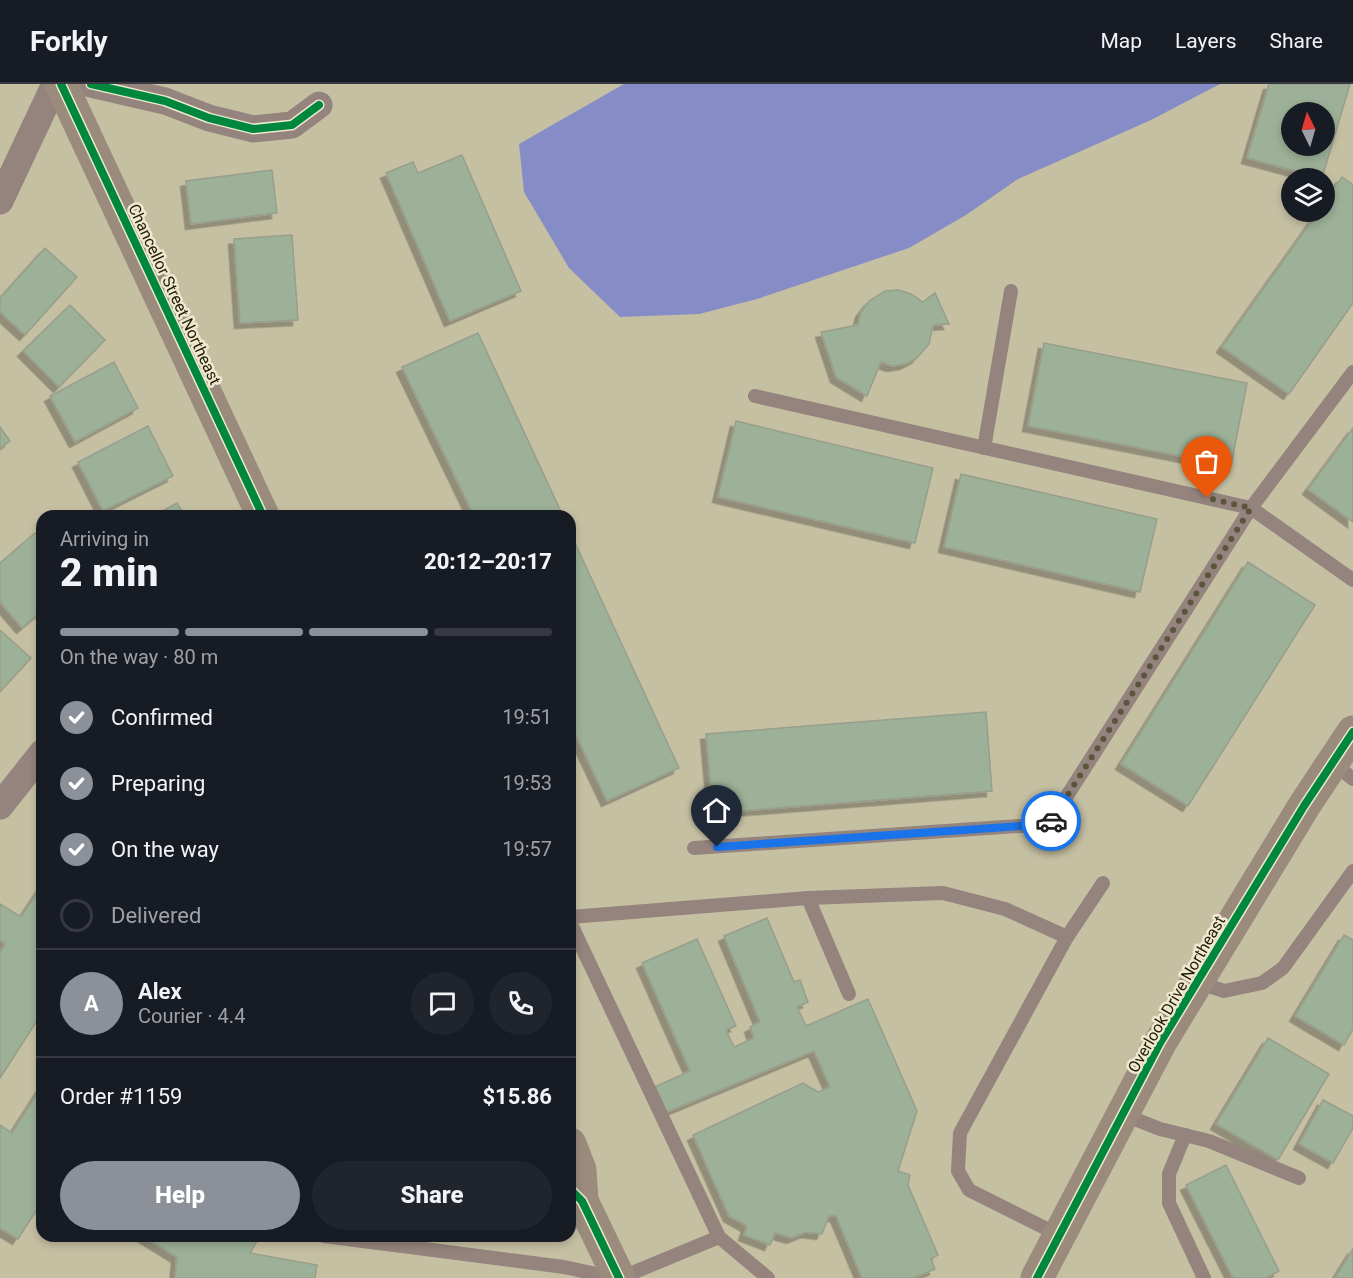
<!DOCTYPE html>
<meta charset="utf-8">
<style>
body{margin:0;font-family:Roboto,sans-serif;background:#20242c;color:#f1f3f6;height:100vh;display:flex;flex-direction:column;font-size:22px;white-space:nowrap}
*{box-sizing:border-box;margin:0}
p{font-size:20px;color:#9ea1a6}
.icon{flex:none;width:33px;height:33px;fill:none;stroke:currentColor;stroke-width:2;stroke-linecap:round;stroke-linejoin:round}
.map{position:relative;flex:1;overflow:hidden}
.details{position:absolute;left:36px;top:426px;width:540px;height:732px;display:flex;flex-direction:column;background:#171b24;border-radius:18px;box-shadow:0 3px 9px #0003}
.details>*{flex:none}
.needle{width:39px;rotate:355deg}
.controls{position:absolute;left:1281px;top:18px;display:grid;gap:12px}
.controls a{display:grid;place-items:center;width:54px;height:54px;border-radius:50%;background:#171b24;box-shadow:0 3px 9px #0003;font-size:30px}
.pin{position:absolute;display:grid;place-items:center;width:51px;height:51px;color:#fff;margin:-62px -26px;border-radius:50% 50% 50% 0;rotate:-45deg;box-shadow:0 0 6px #0007}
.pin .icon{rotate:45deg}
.courier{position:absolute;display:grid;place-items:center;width:60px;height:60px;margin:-30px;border:4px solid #1a73e8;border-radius:50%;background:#fff;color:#222;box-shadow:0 2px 8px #0007}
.summary em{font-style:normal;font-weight:800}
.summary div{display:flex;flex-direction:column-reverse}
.summary{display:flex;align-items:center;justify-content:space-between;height:102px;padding:0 24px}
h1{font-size:39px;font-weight:800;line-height:45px}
.bar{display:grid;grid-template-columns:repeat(4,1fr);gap:9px 6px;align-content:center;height:72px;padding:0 24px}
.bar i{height:8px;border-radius:4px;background:#363941}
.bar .current{background:#8c9099}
.bar p{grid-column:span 4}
.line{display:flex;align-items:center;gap:15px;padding:0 24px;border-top:2px solid #363941}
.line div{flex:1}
.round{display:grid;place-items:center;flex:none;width:63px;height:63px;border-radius:32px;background:#20242c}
ol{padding:0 24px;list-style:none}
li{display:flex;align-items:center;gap:18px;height:66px}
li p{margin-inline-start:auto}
li .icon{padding:6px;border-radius:50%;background:#8c9099;color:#fff;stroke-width:4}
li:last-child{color:#9ea1a6}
li i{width:33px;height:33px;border:3px solid #363941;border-radius:50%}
.primary-button{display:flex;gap:12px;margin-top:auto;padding:12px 24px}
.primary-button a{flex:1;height:69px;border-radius:36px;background:#8c9099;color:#fff;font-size:24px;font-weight:800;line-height:69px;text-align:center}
.primary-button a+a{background:#20242c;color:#f1f3f6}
header{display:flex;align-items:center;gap:36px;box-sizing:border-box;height:84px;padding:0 30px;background:#171b24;border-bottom:2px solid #363941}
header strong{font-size:28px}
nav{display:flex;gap:33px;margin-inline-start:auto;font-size:21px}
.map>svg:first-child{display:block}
.water{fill:#868cc5}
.building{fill:#9cb197;stroke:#989e8c;stroke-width:1.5;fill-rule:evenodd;filter:url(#shadow)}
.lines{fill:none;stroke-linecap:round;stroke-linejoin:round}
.lane{stroke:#94847d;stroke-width:14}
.street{stroke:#94847d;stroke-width:27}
.secondary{stroke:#9a8b7d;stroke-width:33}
.cycleway-casing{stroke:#efe9cf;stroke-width:11}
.cycleway{stroke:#00873e;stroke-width:8}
.done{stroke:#5a553d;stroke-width:6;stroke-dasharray:0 10.8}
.route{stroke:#1a73e8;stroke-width:8}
.labels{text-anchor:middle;stroke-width:5;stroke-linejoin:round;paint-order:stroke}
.street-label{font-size:16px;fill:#201b06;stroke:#efe9cf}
</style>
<header>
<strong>Forkly</strong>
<nav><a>Map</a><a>Layers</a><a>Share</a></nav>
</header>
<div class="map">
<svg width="1353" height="1194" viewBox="0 0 1353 1194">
<defs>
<filter id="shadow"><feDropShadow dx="-5.5" dy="5.5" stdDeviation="0" flood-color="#0004"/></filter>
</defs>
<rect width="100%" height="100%" fill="#c6c0a3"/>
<polygon class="water" points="624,0 1220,0 1151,36 1018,95 966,131 909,164 757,215 699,230 620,233 569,184 524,108 519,60"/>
<g class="building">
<path d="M 1269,0 L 1350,0 L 1322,94 L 1247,74 ZM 1292,28 L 1324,28 L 1324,62 L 1292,62 Z"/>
<polygon points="462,71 521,207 450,237 386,89 413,78 418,89"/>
<polygon points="272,86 277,129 191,140 186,97"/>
<polygon points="1342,93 1353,101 1353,219 1289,310 1222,263 1318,128 1324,128 1324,118"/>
<polygon points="292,151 298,236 240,239 234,155"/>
<polygon points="45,164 77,193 25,251 0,228 0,214"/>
<polygon points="898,206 911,210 923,218 935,209 949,240 933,241 929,260 917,274 905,280 892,282 881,278 867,312 836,293 821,248 858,241 861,228 869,217 885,207"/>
<polygon points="70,221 105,256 59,303 23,267"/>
<polygon points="478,249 479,251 563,432 474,432 402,283"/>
<polygon points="1044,259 1247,299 1231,382 1028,342"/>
<polygon points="114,278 138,324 75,358 50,312"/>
<polygon points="736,337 933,384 915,459 718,413"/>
<polygon points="148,342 173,392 103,427 78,378"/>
<polygon points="0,343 10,357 0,364"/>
<polygon points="1353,344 1353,438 1308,405"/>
<polygon points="961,390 1157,435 1140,508 944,463"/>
<polygon points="177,419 185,432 153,432"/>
<polygon points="570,448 679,684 607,717 570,639"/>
<polygon points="35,449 42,457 42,530 41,528 22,544 0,518 0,479"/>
<polygon points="1248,478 1315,521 1188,722 1121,680"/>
<polygon points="0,546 31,574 0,608"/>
<polygon points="986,628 992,707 713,729 706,650"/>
<polygon points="42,802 42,929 0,994 0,868 5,860 0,856 0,820 21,833"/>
<polygon points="767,834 794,898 800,896 808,918 797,923 806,942 868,915 917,1027 898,1087 910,1091 908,1101 938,1171 931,1175 935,1185 914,1194 862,1194 836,1132 829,1132 822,1150 806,1148 792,1154 775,1149 770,1161 744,1151 747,1142 729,1132 693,1051 803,999 818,1008 830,1003 814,967 665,1029 655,1003 690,987 642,879 697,855 736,942 726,946 734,963 754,954 750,943 760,938 724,852"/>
<polygon points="1344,851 1353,856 1353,945 1344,961 1295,932"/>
<polygon points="1268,954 1329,990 1278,1076 1216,1040"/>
<polygon points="42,1002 42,1118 18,1155 0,1144 0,1041 12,1049"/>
<polygon points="1323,1016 1353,1032 1353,1044 1333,1079 1299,1060"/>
<polygon points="1226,1081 1279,1187 1266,1194 1233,1194 1186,1101"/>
<polygon points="143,1152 260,1152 250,1169 317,1181 315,1194 175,1194 177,1173"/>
<polygon points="1353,1165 1353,1194 1335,1194"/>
</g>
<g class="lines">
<g class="lane">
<polyline points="755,312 1251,424 1353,496"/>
<polyline points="984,364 1011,207"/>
<polyline points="1333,679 1353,695"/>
<polyline points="694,764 1049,740 1251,424 1353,288"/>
<polyline points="808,814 849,910"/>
<polyline points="570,833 808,814 943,809 1005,825 1067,853"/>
<polyline points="570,838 719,1153 768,1194"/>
<polyline points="1197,898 1224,907 1262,899 1283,884 1353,787"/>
<polyline points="1122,1030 1160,1045 1209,1057 1299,1094"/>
<polyline points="1185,1051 1169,1090 1169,1119 1204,1194"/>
<polyline points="1057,1150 969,1106 958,1087 960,1049 1067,853 1103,799"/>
<polyline points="324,1152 564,1183 615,1194"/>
<polyline points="620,1194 719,1153"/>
</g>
<g class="street">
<polyline points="91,0 165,17 209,34 253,45 292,41 319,21"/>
<polyline points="0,117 55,0"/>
<polyline points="0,722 42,669"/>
</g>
<g class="secondary">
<polyline points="61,0 263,432"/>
<polyline points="570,1060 580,1086 582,1117"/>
<polyline points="570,1105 582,1117 619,1194"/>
<polyline points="1037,1194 1160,959 1304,722 1353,648"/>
</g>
<defs>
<g id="cycleway">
<polyline points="61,0 263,432"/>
<polyline points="91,0 165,17 209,34 253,45 292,41 319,21"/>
<polyline points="570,1105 582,1117 619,1194"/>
<polyline points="1037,1194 1160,959 1304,722 1353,648"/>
</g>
</defs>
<use href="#cycleway" class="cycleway-casing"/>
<use href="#cycleway" class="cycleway"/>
</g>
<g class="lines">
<polyline class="done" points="1051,737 1251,424 1207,414"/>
<polyline class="route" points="717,763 1049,740 1051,737"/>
</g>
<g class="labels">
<g class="street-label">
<text transform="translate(175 210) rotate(65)" y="6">Chancellor Street Northeast</text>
<text transform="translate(1176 910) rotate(-60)" y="6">Overlook Drive Northeast</text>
</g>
</g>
</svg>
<div class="controls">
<a><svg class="needle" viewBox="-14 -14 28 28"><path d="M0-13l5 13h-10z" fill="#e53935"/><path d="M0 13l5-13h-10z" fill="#9ea1a6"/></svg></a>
<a><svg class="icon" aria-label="layers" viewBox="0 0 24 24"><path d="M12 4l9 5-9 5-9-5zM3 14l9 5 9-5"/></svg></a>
</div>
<div class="pin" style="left:1207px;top:414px;background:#ea580c"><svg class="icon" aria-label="bag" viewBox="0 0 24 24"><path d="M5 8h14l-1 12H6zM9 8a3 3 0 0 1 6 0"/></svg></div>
<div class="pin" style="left:717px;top:763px;background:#1f2937"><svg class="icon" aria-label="home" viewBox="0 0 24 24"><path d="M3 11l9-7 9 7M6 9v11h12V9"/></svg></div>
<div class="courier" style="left:1051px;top:737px"><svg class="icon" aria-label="car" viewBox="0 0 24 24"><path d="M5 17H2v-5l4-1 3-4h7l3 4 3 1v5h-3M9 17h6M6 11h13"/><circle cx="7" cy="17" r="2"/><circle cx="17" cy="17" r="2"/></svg></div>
<section class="details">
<div class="summary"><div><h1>2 min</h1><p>Arriving in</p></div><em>20:12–20:17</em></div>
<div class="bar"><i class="current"></i><i class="current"></i><i class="current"></i><i></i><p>On the way · 80 m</p></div>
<ol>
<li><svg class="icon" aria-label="check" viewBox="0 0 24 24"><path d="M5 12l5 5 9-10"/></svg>Confirmed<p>19:51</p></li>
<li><svg class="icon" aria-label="check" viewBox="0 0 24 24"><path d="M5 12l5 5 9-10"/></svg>Preparing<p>19:53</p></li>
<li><svg class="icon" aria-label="check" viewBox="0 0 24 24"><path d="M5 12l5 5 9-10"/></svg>On the way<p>19:57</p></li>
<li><i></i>Delivered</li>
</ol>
<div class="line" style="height:108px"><b class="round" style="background:#8c9099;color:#fff">A</b><div><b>Alex</b><p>Courier · 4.4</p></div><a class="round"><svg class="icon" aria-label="chat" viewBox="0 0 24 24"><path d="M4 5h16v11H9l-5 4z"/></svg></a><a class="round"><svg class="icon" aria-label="phone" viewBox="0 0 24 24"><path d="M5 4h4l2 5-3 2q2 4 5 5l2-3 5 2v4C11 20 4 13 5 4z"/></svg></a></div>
<div class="line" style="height:78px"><div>Order #1159</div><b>$15.86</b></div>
<div class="primary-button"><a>Help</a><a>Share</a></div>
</section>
</div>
